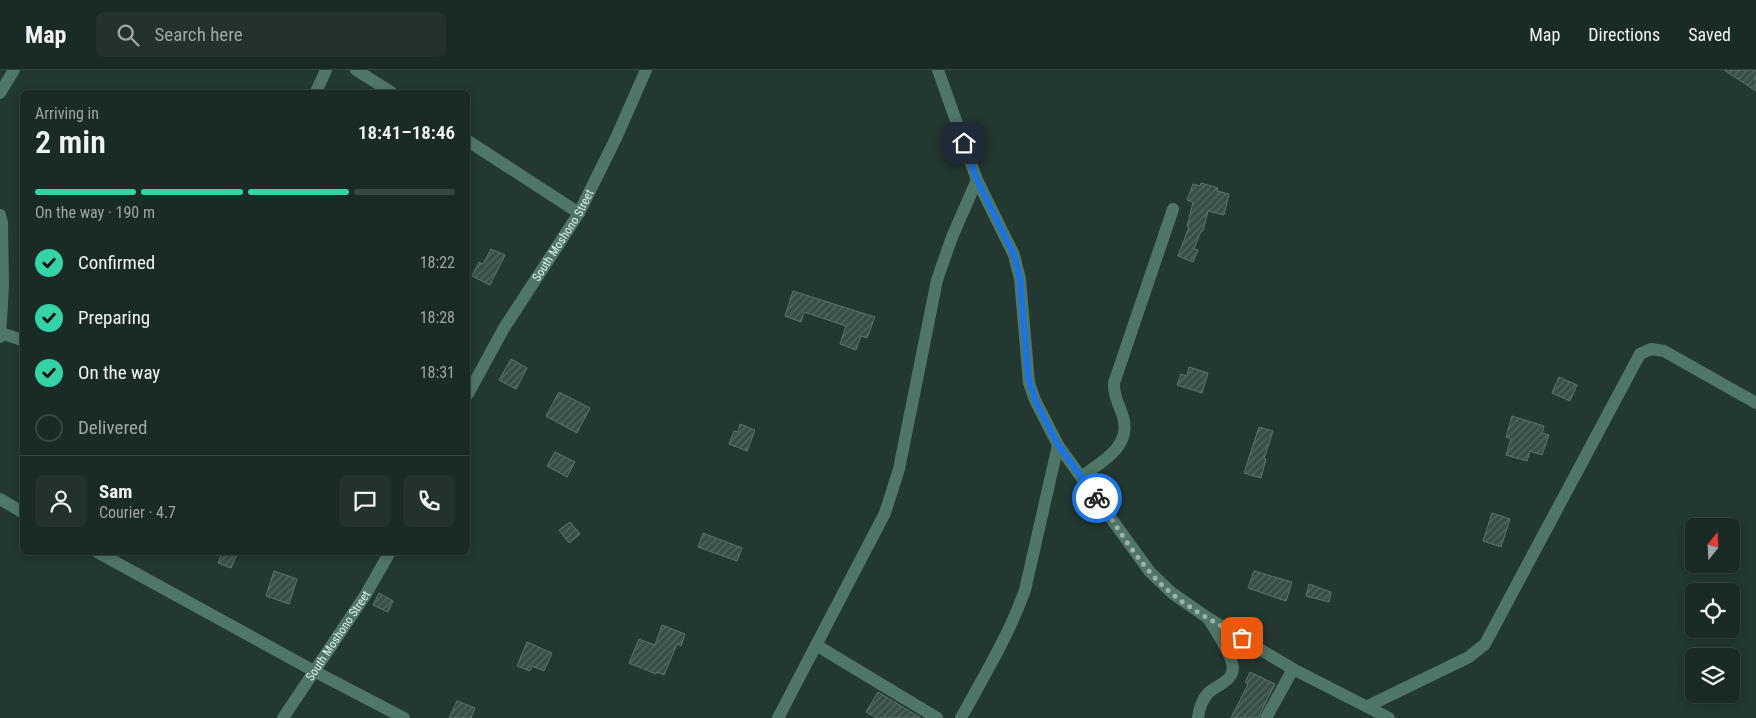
<!DOCTYPE html>
<meta charset="utf-8">
<style>
body{margin:0;font-family:"Roboto Condensed",sans-serif;background:#23322c;color:#f1f3f6;height:100vh;display:flex;flex-direction:column;font-size:19px;white-space:nowrap}
*{box-sizing:border-box;margin:0}
p{font-size:16px;color:#9fa7a6}
.icon{flex:none;width:28px;height:28px;fill:none;stroke:currentColor;stroke-width:2;stroke-linecap:round;stroke-linejoin:round}
.map{position:relative;flex:1;overflow:hidden}
.sheet{position:absolute;left:20px;top:20px;width:450px;height:465px;display:flex;flex-direction:column;background:#1a2a24;border-radius:8px;box-shadow:0 2px 8px #0003,0 0 0 1px #384641}
.sheet>*{flex:none}
.needle{width:32px;rotate:18deg}
.controls{position:absolute;left:1685px;top:448px;display:grid;gap:10px}
.controls a{display:grid;place-items:center;width:55px;height:55px;border-radius:8px;background:#1a2a24;box-shadow:0 2px 8px #0003,0 0 0 1px #384641;font-size:25px}
.pin{position:absolute;display:grid;place-items:center;width:42px;height:42px;color:#fff;margin:-21px;border-radius:10px;box-shadow:0 2px 8px #0006}
.courier{position:absolute;display:grid;place-items:center;width:50px;height:50px;margin:-25px;border:4px solid #1a73e8;border-radius:50%;background:#fff;color:#222;box-shadow:0 1px 6px #0007}
.headline em{font-style:normal;font-weight:600}
.headline div{display:flex;flex-direction:column-reverse}
.headline{display:flex;align-items:center;justify-content:space-between;height:85px;padding:0 15px}
h1{font-size:32px;font-weight:600;line-height:38px}
.bar{display:grid;grid-template-columns:repeat(4,1fr);gap:8px 5px;align-content:center;height:60px;padding:0 15px}
.bar i{height:6px;border-radius:4px;background:#384641}
.bar .active{background:#35d4a7}
.bar p{grid-column:span 4}
.line{display:flex;align-items:center;gap:12px;padding:0 15px;border-top:1px solid #384641}
.line div{flex:1}
.round{display:grid;place-items:center;flex:none;width:52px;height:52px;border-radius:8px;background:#23322c}
ol{padding:0 15px;list-style:none}
li{display:flex;align-items:center;gap:15px;height:55px}
li p{margin-inline-start:auto}
li .icon{padding:5px;border-radius:50%;background:#35d4a7;color:#111;stroke-width:4}
li:last-child{color:#9fa7a6}
li i{width:28px;height:28px;border:2px solid #384641;border-radius:50%}
header{display:flex;align-items:center;gap:30px;box-sizing:border-box;height:70px;padding:0 25px;background:#1a2a24;border-bottom:1px solid #384641}
header strong{font-size:24px}
nav{display:flex;gap:28px;margin-inline-start:auto;font-size:18px}
.search{width:350px;height:45px;background:#23322c;display:flex;align-items:center;gap:12px;box-sizing:border-box;padding:0 18px;border-radius:8px;color:#9fa7a6;font-size:19px}
.map>svg:first-child{display:block}
.building{fill:url(#building-hatch);stroke:#5e756c}
.lines{fill:none;stroke-linecap:round;stroke-linejoin:round}
.minor{stroke:#4f7768;stroke-width:12}
.done{stroke:#a0b0aa;stroke-width:5;stroke-dasharray:0 9}
.route{stroke:#1a73e8;stroke-width:6}
.labels{text-anchor:middle;stroke-width:4;stroke-linejoin:round;paint-order:stroke}
.street-label{font-size:12px;fill:#e4f1eb;stroke:#192d26}
</style>
<header>
<strong>Map</strong>
<div class="search"><svg class="icon" aria-label="search" viewBox="0 0 24 24"><circle cx="10" cy="10" r="6"/><path d="M15 15l6 6"/></svg>Search here</div>
<nav><a>Map</a><a>Directions</a><a>Saved</a></nav>
</header>
<div class="map">
<svg width="1756" height="648" viewBox="0 0 1756 648">
<defs>
<pattern id="building-hatch" width="6" height="6" patternUnits="userSpaceOnUse" patternTransform="scale(1.25)"><rect width="6" height="6" fill="#384e46"/><path d="M-1 1l2-2M0 6l6-6M5 7l2-2" fill="none" stroke="#556861"/></pattern>
</defs>
<rect width="100%" height="100%" fill="#223830"/>
<g class="building">
<polygon points="1724,0 1756,0 1756,21"/>
<polygon points="1201,113 1218,118 1217,121 1229,124 1224,145 1208,141 1203,161 1201,161 1194,179 1198,180 1193,192 1178,186 1189,157 1187,157 1193,132 1187,130 1193,114 1200,116"/>
<polygon points="491,179 505,185 490,215 472,206 479,192 483,194"/>
<polygon points="793,221 875,247 867,268 861,266 856,280 840,274 846,256 804,242 801,252 785,246"/>
<polygon points="511,289 527,298 516,319 499,310"/>
<polygon points="1189,297 1208,303 1202,323 1177,315 1181,304 1187,306"/>
<polygon points="1559,307 1577,315 1570,331 1552,323"/>
<polygon points="559,322 590,338 577,363 546,346"/>
<polygon points="1512,346 1544,356 1542,363 1549,365 1542,385 1530,381 1527,391 1506,385 1511,369 1506,367"/>
<polygon points="740,354 755,360 747,381 729,374 734,361 738,362"/>
<polygon points="1259,357 1273,361 1264,389 1266,389 1261,408 1244,403"/>
<polygon points="555,382 575,392 567,407 547,396"/>
<polygon points="1492,443 1510,449 1501,477 1483,471"/>
<polygon points="570,452 580,464 569,473 559,460"/>
<polygon points="703,463 742,478 737,491 698,477"/>
<polygon points="223,482 238,482 231,498 218,493"/>
<polygon points="274,501 297,509 289,534 266,526"/>
<polygon points="1254,501 1292,512 1286,531 1248,518"/>
<polygon points="1309,514 1331,522 1329,532 1306,526"/>
<polygon points="379,523 393,531 388,542 373,535"/>
<polygon points="662,555 685,564 681,576 677,574 664,605 657,602 656,604 629,593 639,569 655,575"/>
<polygon points="527,572 552,583 544,601 532,596 530,601 517,596"/>
<polygon points="1250,602 1275,614 1258,648 1231,648 1248,614 1245,612"/>
<polygon points="878,622 921,648 877,648 866,642"/>
<polygon points="457,631 475,638 471,648 449,648"/>
</g>
<g class="lines">
<g class="minor">
<polyline points="356,0 391,22"/>
<polyline points="938,0 977,110 1014,185 1020,209 1029,313 1035,330 1058,375 1150,502 1172,523 1208,548 1293,599 1389,648"/>
<polyline points="316,22 326,0"/>
<polyline points="0,23 14,0"/>
<polyline points="468,71 579,143"/>
<polyline points="0,145 2,153 3,216 0,267"/>
<polyline points="1,263 22,270"/>
<path id="s1" d="M 468,324 L 504,258 L 579,143 L 616,68 L 646,0"/>
<path d="M 1081,407 C 1101,392 1132,377 1123,347 C 1120,336 1113,326 1114,313 L 1173,139"/>
<polyline points="0,429 22,442"/>
<polyline points="97,482 314,601 404,648"/>
<polyline points="816,575 937,648"/>
<polyline points="1368,636 1469,587 1485,574 1640,284 1651,279 1664,281 1756,333"/>
<path id="s2" d="M 283,648 L 366,524 L 390,482"/>
<polyline points="778,648 885,443 899,399 937,210 952,167 977,110"/>
<path d="M 961,648 C 984,606 1009,565 1025,520 L 1058,375"/>
<path d="M 1198,648 C 1199,639 1202,630 1208,623 C 1218,614 1237,610 1232,593 C 1228,577 1216,562 1208,548"/>
<polyline points="1266,648 1293,599"/>
</g>
</g>
<g class="lines">
<path class="done" d="M 1097,428 C 1117,456 1137,491 1162,515 C 1185,537 1215,552 1242,568"/>
<polyline class="route" points="964,73 977,110 1014,185 1020,209 1028,306 1035,330 1058,375 1097,428"/>
</g>
<g class="labels">
<g class="street-label">
<text dy="4" stroke="none"><textPath href="#s1" startOffset="185">South Moshono Street</textPath></text>
<text dy="4" stroke="none"><textPath href="#s2" startOffset="99">South Moshono Street</textPath></text>
</g>
</g>
</svg>
<div class="controls">
<a><svg class="needle" viewBox="-14 -14 28 28"><path d="M0-13l5 13h-10z" fill="#e53935"/><path d="M0 13l5-13h-10z" fill="#9fa7a6"/></svg></a>
<a><svg class="icon" aria-label="locate" viewBox="0 0 24 24"><circle cx="12" cy="12" r="6"/><path d="M12 2v4M12 18v4M2 12h4M18 12h4"/></svg></a>
<a><svg class="icon" aria-label="layers" viewBox="0 0 24 24"><path d="M12 4l9 5-9 5-9-5zM3 14l9 5 9-5"/></svg></a>
</div>
<div class="pin" style="left:1242px;top:568px;background:#ea580c"><svg class="icon" aria-label="bag" viewBox="0 0 24 24"><path d="M5 8h14l-1 12H6zM9 8a3 3 0 0 1 6 0"/></svg></div>
<div class="pin" style="left:964px;top:73px;background:#1f2937"><svg class="icon" aria-label="home" viewBox="0 0 24 24"><path d="M3 11l9-7 9 7M6 9v11h12V9"/></svg></div>
<div class="courier" style="left:1097px;top:428px"><svg class="icon" aria-label="bike" viewBox="0 0 24 24"><circle cx="6" cy="16" r="4"/><circle cx="18" cy="16" r="4"/><path d="M6 16l4-8h5l3 8M10 8l3 8H6M13 5h3"/></svg></div>
<section class="sheet">
<div class="headline"><div><h1>2 min</h1><p>Arriving in</p></div><em>18:41–18:46</em></div>
<div class="bar"><i class="active"></i><i class="active"></i><i class="active"></i><i></i><p>On the way · 190 m</p></div>
<ol>
<li><svg class="icon" aria-label="check" viewBox="0 0 24 24"><path d="M5 12l5 5 9-10"/></svg>Confirmed<p>18:22</p></li>
<li><svg class="icon" aria-label="check" viewBox="0 0 24 24"><path d="M5 12l5 5 9-10"/></svg>Preparing<p>18:28</p></li>
<li><svg class="icon" aria-label="check" viewBox="0 0 24 24"><path d="M5 12l5 5 9-10"/></svg>On the way<p>18:31</p></li>
<li><i></i>Delivered</li>
</ol>
<div class="line" style="height:90px"><a class="round"><svg class="icon" aria-label="person" viewBox="0 0 24 24"><circle cx="12" cy="8" r="4"/><path d="M4 21q1-7 8-7t8 7"/></svg></a><div><b>Sam</b><p>Courier · 4.7</p></div><a class="round"><svg class="icon" aria-label="chat" viewBox="0 0 24 24"><path d="M4 5h16v11H9l-5 4z"/></svg></a><a class="round"><svg class="icon" aria-label="phone" viewBox="0 0 24 24"><path d="M5 4h4l2 5-3 2q2 4 5 5l2-3 5 2v4C11 20 4 13 5 4z"/></svg></a></div>
</section>
</div>
